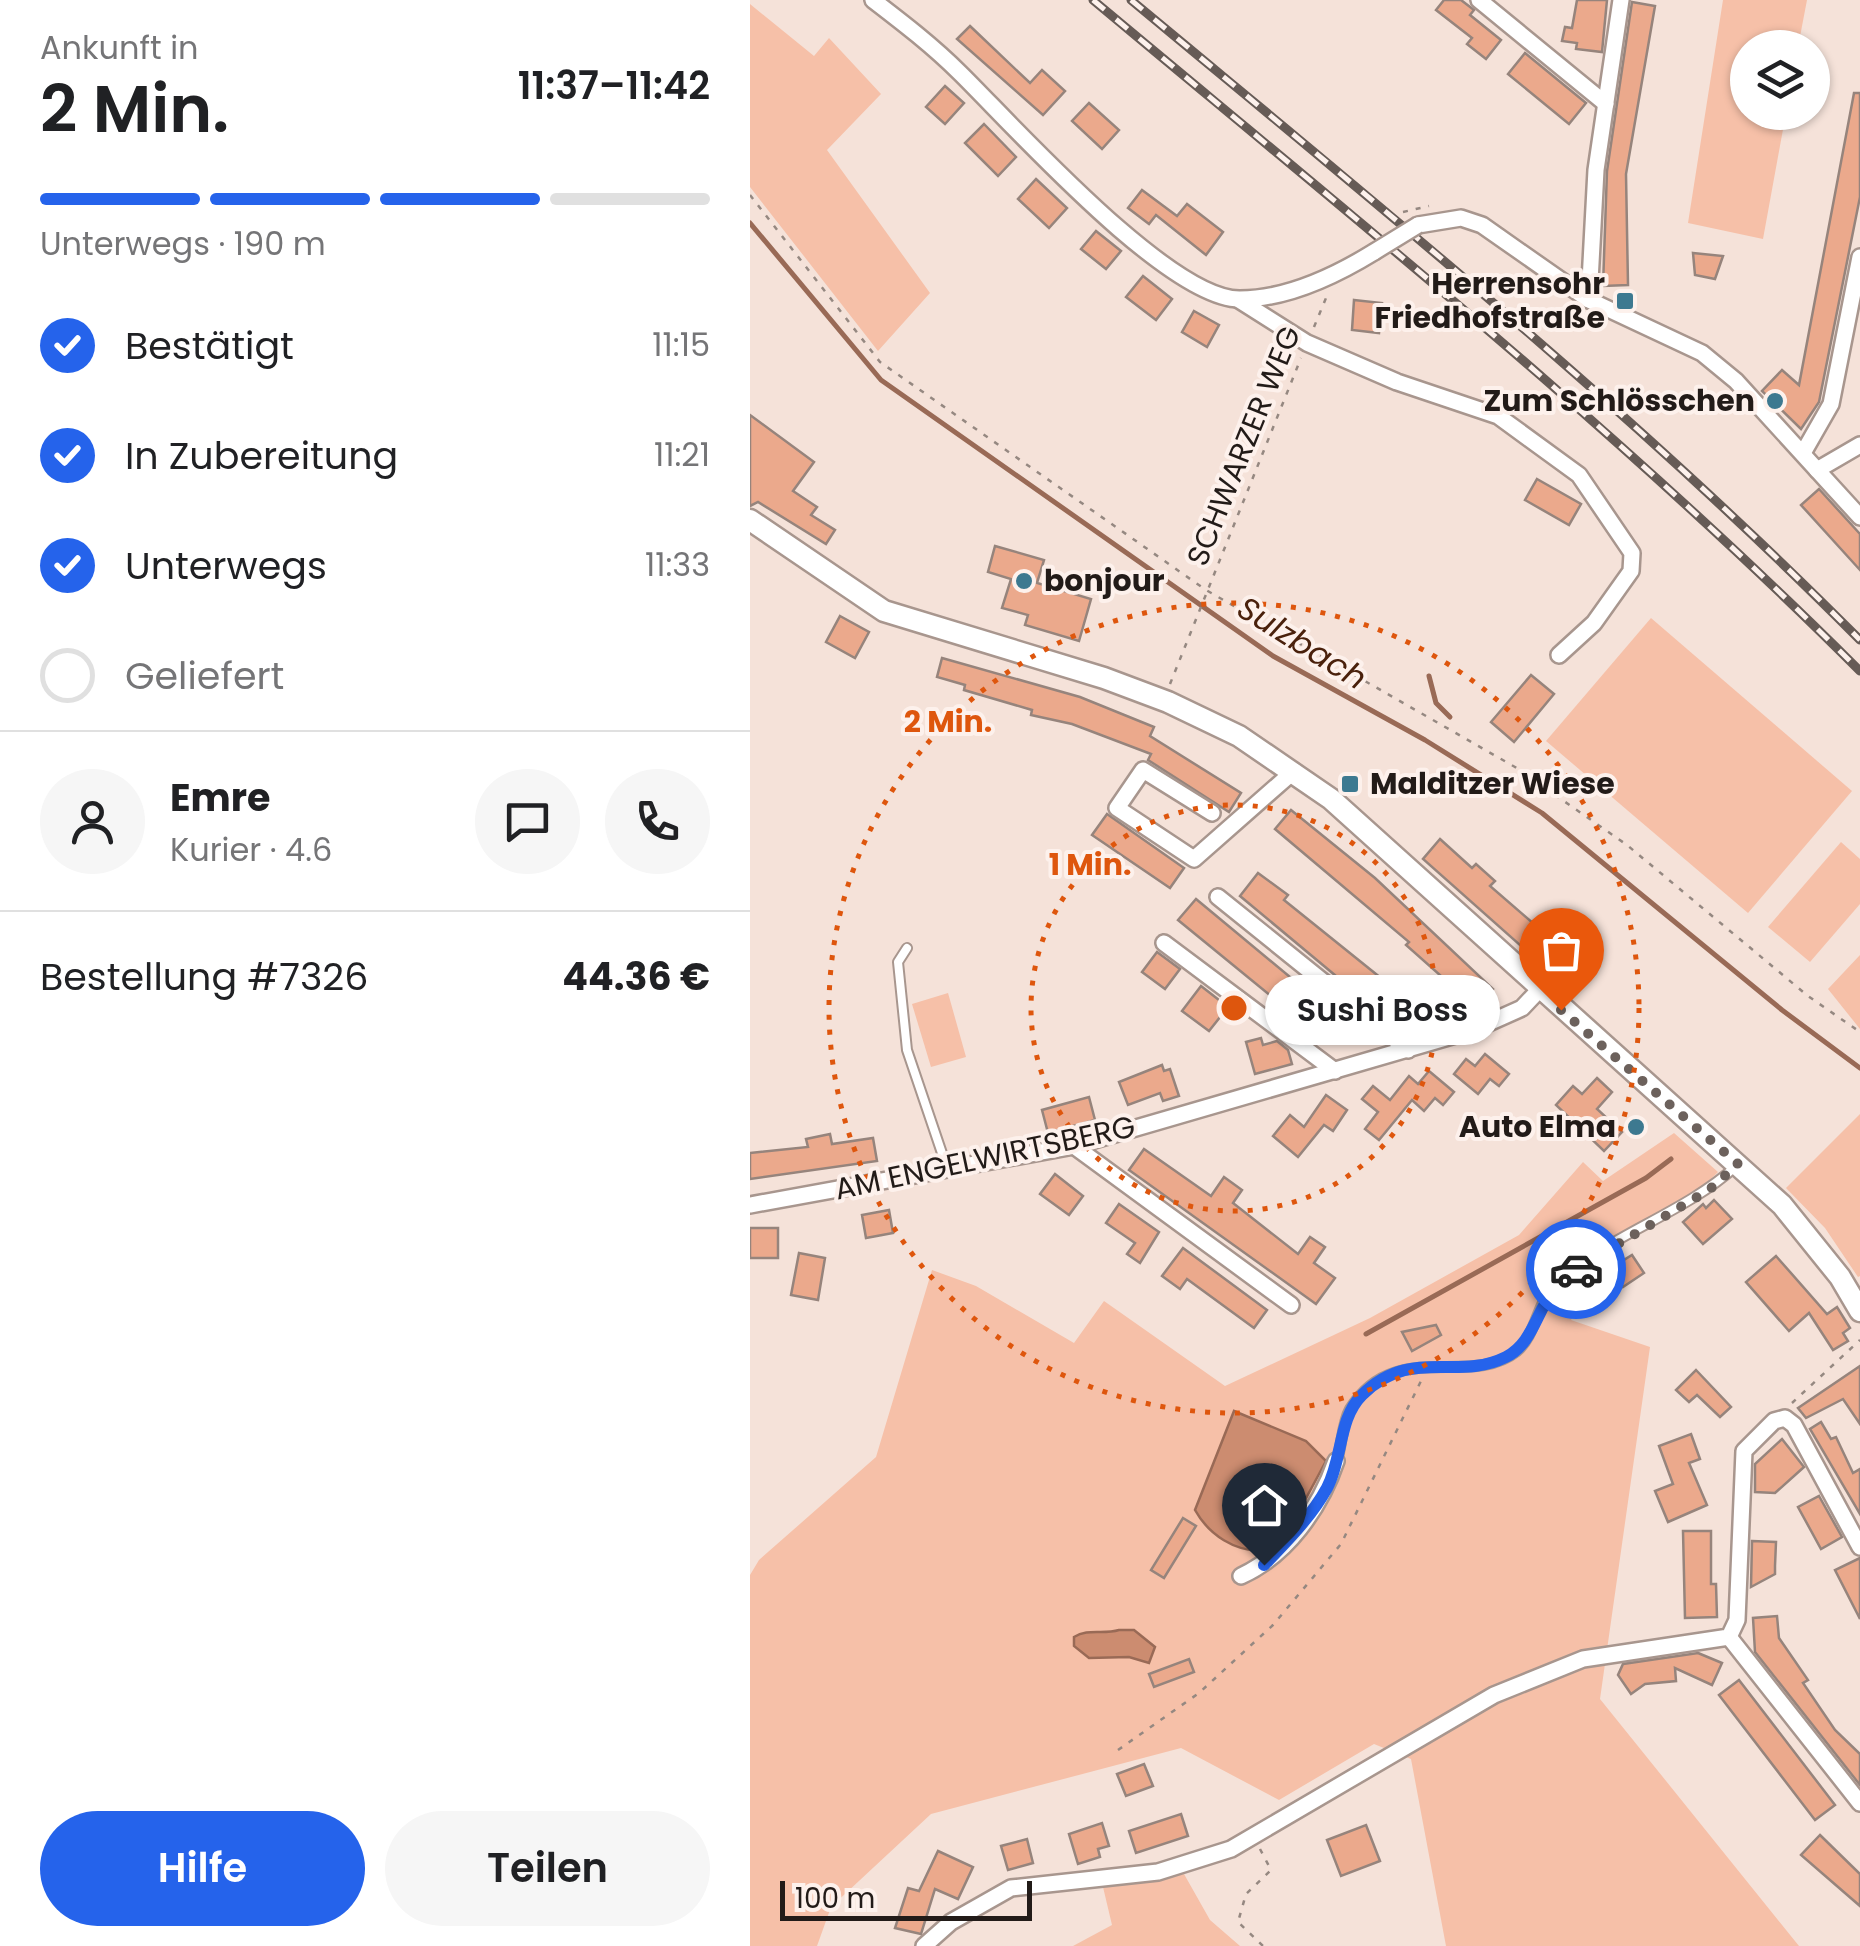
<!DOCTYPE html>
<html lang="de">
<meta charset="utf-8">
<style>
body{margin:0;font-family:Poppins,sans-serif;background:#f6f6f6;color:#202124;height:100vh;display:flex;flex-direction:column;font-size:38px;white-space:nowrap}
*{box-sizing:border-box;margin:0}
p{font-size:32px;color:#757577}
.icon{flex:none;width:55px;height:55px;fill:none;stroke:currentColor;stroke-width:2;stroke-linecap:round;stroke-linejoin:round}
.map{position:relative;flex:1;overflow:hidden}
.sheet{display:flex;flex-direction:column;background:#fff;width:750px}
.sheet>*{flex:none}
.buttons{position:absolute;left:980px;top:30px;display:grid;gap:20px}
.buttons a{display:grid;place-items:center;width:100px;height:100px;border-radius:50%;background:#fff;box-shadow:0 2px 8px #0004;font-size:50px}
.scale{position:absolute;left:30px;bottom:25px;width:252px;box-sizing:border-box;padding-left:10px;border:5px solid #221b18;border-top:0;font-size:28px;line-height:35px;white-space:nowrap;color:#221b18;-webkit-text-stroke:8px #fdf1ec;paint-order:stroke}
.pin{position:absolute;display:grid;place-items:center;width:85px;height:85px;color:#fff;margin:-102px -42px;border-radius:50% 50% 50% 0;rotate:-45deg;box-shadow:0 0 10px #0007}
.pin .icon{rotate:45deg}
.courier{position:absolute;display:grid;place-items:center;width:100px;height:100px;margin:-50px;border:8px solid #2563eb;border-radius:50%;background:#fff;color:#222;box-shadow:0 2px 12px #0007}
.bubble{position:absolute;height:70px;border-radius:35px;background:#fff;box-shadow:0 2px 8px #0004;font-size:32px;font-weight:600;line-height:70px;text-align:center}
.overview em{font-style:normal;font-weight:600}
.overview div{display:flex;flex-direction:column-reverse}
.overview{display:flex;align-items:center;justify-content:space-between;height:170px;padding:0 40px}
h1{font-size:65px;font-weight:600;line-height:75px}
.bar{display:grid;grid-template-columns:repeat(4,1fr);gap:15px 10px;align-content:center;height:120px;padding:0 40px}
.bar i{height:12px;border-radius:8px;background:#e0e0e0}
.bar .active{background:#2563eb}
.bar p{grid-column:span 4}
.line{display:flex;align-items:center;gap:25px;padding:0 40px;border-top:2px solid #e0e0e0}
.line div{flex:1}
.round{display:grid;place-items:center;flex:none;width:105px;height:105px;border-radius:52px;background:#f6f6f6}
ol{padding:0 40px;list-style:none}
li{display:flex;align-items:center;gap:30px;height:110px}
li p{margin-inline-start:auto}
li .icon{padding:10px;border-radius:50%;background:#2563eb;color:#fff;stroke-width:4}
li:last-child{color:#757577}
li i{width:55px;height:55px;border:5px solid #e0e0e0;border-radius:50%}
.cta{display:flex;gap:20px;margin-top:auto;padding:20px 40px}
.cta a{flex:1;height:115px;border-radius:60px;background:#2563eb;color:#fff;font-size:40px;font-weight:600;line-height:115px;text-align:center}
.cta a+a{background:#f6f6f6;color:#202124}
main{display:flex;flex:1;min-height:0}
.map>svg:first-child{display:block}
.green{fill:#f6c0a8}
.water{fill:#cc8c70;stroke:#996a56;stroke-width:2.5}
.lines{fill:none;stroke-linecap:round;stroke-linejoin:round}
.stream{stroke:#996a56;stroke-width:5}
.building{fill:#eba98c;stroke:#96847c;stroke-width:2.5}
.lane-casing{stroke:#a8968e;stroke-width:12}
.street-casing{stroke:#a8968e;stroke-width:20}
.secondary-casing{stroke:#a8968e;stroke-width:25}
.path{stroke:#958881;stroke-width:2.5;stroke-dasharray:5 8;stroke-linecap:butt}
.lane{stroke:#fff;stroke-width:8}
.street{stroke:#fff;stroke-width:15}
.secondary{stroke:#fff;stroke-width:20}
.rail-casing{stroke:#665b56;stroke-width:9}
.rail{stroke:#fdf1ec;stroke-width:5;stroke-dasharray:15;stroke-linecap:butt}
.street-bridge-casing{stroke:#a8968e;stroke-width:20;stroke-linecap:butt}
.street-bridge{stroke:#fff;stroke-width:15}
.done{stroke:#6c615c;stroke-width:10;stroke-dasharray:0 18}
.route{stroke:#2563eb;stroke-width:12}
.ring{fill:none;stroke:#de560d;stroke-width:5;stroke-dasharray:5 10}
.poi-dot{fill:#3d7990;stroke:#fdf1ec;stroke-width:4}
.labels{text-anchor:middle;stroke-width:8;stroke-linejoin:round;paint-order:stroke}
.poi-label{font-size:30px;font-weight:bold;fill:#221b18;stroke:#fdf1ec;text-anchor:end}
.street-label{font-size:30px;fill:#221b18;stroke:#fdf1ec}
.water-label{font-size:32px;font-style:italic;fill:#4a210c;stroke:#fdf1ec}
.centre{fill:#de560d;stroke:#fdf1ec;stroke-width:5}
.ring-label{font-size:30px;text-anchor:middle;font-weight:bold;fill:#de560d;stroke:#fdf1ec;stroke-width:8;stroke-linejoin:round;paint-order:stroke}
</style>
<main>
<section class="sheet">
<div class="overview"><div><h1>2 Min.</h1><p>Ankunft in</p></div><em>11:37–11:42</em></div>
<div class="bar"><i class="active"></i><i class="active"></i><i class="active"></i><i></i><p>Unterwegs · 190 m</p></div>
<ol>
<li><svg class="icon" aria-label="check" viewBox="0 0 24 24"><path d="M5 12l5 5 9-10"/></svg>Bestätigt<p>11:15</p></li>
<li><svg class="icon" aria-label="check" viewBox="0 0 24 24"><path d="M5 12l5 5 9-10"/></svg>In Zubereitung<p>11:21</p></li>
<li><svg class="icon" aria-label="check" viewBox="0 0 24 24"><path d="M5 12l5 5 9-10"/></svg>Unterwegs<p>11:33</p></li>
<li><i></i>Geliefert</li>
</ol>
<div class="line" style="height:180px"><a class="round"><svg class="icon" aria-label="person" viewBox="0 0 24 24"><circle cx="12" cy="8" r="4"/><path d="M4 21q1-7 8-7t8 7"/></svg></a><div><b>Emre</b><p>Kurier · 4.6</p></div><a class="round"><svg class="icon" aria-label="chat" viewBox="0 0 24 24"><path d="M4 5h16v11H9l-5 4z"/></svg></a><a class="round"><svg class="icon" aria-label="phone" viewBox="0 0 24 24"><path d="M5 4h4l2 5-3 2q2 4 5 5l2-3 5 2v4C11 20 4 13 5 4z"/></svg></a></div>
<div class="line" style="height:130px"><div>Bestellung #7326</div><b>44.36 €</b></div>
<div class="cta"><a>Hilfe</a><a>Teilen</a></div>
</section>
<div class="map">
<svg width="1110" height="1946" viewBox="0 0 1110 1946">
<rect width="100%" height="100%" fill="#f5e2d9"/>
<g class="green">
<polygon points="973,0 1057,0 1048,47 998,48 998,112 1036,113 1013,239 938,223"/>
<polygon points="0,4 64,56 79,38 131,94 77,150 180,293 128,351 0,187"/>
<polygon points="901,618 1102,791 998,913 796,741"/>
<polygon points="1091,842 1110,859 1110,904 1060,962 1018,927"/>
<polygon points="1110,955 1110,1029 1078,989"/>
<polygon points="198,993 216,1057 181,1067 162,1004"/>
<polygon points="1110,1114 1110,1276 1108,1277 1075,1228 1036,1188"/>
<polygon points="924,1133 968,1172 955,1185 828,1259 844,1270 821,1320 900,1347 850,1699 1049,1946 696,1946 661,1759 624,1744 529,1800 431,1748 181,1814 81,1907 67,1946 0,1946 0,1575 9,1560 126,1457 182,1270 226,1286 324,1343 354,1301 475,1386 620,1318 769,1235 833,1162 853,1181"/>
<polygon points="434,1874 460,1920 490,1946 323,1946 362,1925 353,1887"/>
</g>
<g class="water">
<path d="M 484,1411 L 556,1441 L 576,1461 L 555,1500 L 514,1551 C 485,1552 459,1535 445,1510 Z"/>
<path d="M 369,1630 L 384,1630 L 405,1647 L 399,1663 L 379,1657 L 339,1658 L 324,1646 L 324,1637 C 338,1628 353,1635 369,1630 Z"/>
</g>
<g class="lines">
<g class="stream">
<polyline points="0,223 131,380 523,656 675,740 792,813 1032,1010 1110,1068"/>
<polyline points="679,676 686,703 700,717"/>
<polyline points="616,1334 896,1178 921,1159"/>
</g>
</g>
<g class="building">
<polygon points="694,0 711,0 724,10 720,15 751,40 736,59 717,44 722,38 686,10"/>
<polygon points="827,0 857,0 852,52 826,49 827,43 812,41 815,27 822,28"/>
<polygon points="882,2 905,6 876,174 878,285 853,286 857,171"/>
<polygon points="220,26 280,83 292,70 315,91 293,115 207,39"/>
<polygon points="775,53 836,103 819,124 758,74"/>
<polygon points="195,86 214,103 195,124 176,107"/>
<polygon points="1104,93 1110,93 1110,197 1069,402 1051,429 1012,391 1032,370 1049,385"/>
<polygon points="339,103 369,130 352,149 322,121"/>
<polygon points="234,124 266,157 248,176 215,143"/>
<polygon points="286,179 317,208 299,228 268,199"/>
<polygon points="392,190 427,216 437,204 473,232 456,255 406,215 399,224 378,208"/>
<polygon points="346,231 371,251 356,269 331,249"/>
<polygon points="943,253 973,256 965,279 945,275"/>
<polygon points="393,276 422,299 406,320 376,297"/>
<polygon points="604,300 632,303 629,333 602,330"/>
<polygon points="444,311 469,325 457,347 432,332"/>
<polygon points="0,415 64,462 43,491 67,507 61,515 85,530 76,544 8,502 0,506"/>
<polygon points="787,479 831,504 819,525 775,500"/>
<polygon points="1069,489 1110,534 1110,570 1051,505"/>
<polygon points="245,546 294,560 287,583 341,599 329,641 275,625 278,615 252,608 261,579 238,572"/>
<polygon points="90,616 119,632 105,658 76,642"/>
<polygon points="192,658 330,697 404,727 400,736 491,793 479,812 398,760 401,754 322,724 281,715 282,710 214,690 215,685 187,677"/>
<polygon points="781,675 804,694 764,742 741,722"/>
<polygon points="541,810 625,878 743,989 727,1008 656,945 659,942 525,829"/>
<polygon points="357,814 434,868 420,888 342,835"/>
<polygon points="690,839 722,868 726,864 745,881 740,886 842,974 824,993 673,859"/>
<polygon points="508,873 538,895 534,900 657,999 640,1021 490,896"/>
<polygon points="446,899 582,1012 566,1033 428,920"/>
<polygon points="407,952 430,969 415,989 392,972"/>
<polygon points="451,986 478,1007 459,1031 432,1011"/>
<polygon points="690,1010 694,1027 664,1033 661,1016"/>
<polygon points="511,1038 513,1045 527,1041 538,1050 542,1064 505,1074 496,1042"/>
<polygon points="735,1054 759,1074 749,1086 740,1079 728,1094 704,1074 716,1059 725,1066"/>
<polygon points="412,1065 414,1071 420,1069 429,1096 413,1101 410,1093 378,1105 369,1082"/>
<polygon points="679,1071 704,1092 693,1105 685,1098 674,1111 662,1100 629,1140 615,1129 628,1112 612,1099 623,1086 640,1100 659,1076 668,1084"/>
<polygon points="847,1078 862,1092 847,1109 872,1132 854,1151 806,1105 823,1086 832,1094"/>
<polygon points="576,1095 597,1110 583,1131 574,1125 548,1157 523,1136 540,1115 554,1127"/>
<polygon points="339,1097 345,1120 298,1133 292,1110"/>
<polygon points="80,1134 82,1144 123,1138 127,1161 0,1179 0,1153 58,1147 56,1139"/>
<polygon points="394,1149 461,1196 474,1177 492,1190 483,1203 548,1254 560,1237 575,1247 564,1263 585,1278 566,1304 379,1170"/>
<polygon points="305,1174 333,1196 319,1215 290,1194"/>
<polygon points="964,1200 982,1219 953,1244 933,1222 953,1204 956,1208"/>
<polygon points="369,1204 409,1232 390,1263 377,1254 385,1243 356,1223"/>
<polygon points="139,1210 143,1233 116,1238 112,1215"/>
<rect x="0" y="1228" width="28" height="30"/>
<polygon points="433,1248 517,1310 504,1328 437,1279 430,1289 412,1276"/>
<polygon points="49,1253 75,1258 68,1300 41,1295"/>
<polygon points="882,1255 894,1273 873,1287 861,1268"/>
<polygon points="1026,1256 1077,1314 1087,1307 1100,1328 1093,1333 1098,1341 1083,1350 1059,1313 1039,1331 996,1282"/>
<polygon points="686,1325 691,1335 662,1351 652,1332"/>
<polygon points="1110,1366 1110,1424 1093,1399 1056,1418 1048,1408"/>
<polygon points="946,1370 981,1407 970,1417 947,1395 939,1402 926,1390"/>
<polygon points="1071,1422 1081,1439 1086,1437 1103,1473 1110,1469 1110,1514 1060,1429"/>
<polygon points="941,1434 950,1459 939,1463 957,1505 918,1522 905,1491 923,1484 909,1446"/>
<polygon points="1032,1439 1054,1467 1025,1493 1005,1492 1005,1464"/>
<polygon points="1069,1496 1092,1537 1071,1549 1048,1507"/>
<polygon points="433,1518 446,1526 414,1578 401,1570"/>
<polygon points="933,1531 961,1531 961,1584 966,1584 967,1617 935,1618"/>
<polygon points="1002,1541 1026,1542 1025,1566 1025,1574 1001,1587"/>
<polygon points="1110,1558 1110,1619 1085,1570"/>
<polygon points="1027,1616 1029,1638 1058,1680 1053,1683 1085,1730 1110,1754 1110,1785 1005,1652 1003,1618"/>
<polygon points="948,1653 972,1663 962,1685 925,1668 926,1681 895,1684 881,1694 868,1675 873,1664"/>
<polygon points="439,1659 444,1672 404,1687 399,1674"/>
<polygon points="989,1680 1085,1805 1065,1820 969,1695"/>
<polygon points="394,1764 403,1786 376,1796 367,1774"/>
<polygon points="431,1814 438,1836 386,1853 379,1831"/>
<polygon points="352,1823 359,1846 348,1849 350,1857 328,1864 319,1834"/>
<polygon points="616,1825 630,1861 591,1876 577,1840"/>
<polygon points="1070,1835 1110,1874 1110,1906 1051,1855"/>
<polygon points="277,1839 283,1863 258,1870 251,1846"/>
<polygon points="188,1851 223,1867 208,1899 185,1889 171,1934 145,1928 158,1888 169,1891"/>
</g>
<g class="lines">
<defs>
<g id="lane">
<polyline points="157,948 148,962 157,1050 197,1168"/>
<path d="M 587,1461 C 592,1445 592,1423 600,1409 C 645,1337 719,1389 767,1351 C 786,1335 787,1302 805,1285 C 853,1237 932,1215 985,1167"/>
</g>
<g id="street">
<path d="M 123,0 C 153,23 183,46 210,73 C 262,124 419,300 490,299 C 537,299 585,276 624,252"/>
<polyline points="729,0 856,104"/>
<polyline points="668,225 711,218 732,225 839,300 952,353 986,381 1110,517"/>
<polyline points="489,300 557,343 647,382 748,416 829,475 882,553 881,571 844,623 809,655"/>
<polyline points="839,300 846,170 871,0"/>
<polyline points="1053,453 1081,404 1110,257"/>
<polyline points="1067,470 1110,445"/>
<polyline points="462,813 393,770 367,808 444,859 544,771"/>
<polyline points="468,897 658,1050"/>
<polyline points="414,943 585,1071"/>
<polyline points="324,1146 541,1305"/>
<polyline points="0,1205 324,1146 723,1030 772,1008 789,990"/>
<path d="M 491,1576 C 537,1555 570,1508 586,1461"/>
<polyline points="979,1637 1110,1803"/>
<polyline points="174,1946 201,1922 261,1888 408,1872 481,1849 744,1695 833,1659 979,1637 987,1620 994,1451 1024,1421 1035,1418 1044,1425 1110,1547"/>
</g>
<polyline id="secondary" points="0,520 134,611 354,678 418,702 489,736 581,799 1032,1205 1090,1277 1110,1311"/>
</defs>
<use href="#lane" class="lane-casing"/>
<use href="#street" class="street-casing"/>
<use href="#secondary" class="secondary-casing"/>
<g class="path">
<polyline points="0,195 130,362 456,590 765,767 877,845 1058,996 1110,1032"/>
<polyline points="653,212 679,206"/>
<polyline points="564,327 576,298"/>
<polyline points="420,684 551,358"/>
<polyline points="1042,1403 1110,1340"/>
<polyline points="368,1750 449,1693 523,1625 591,1544 671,1381"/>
<polyline points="510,1849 521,1870 496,1894 488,1922 513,1946"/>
</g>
<use href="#lane" class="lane"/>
<use href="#street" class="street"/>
<use href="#secondary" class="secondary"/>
<defs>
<g id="rail">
<path d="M 343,0 C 604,218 869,430 1110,671"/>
<path d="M 381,0 C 630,207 882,410 1110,640"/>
</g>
</defs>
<use href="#rail" class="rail-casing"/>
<use href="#rail" class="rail"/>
<defs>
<polyline id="street-bridge" points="624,252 668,225"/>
</defs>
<use href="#street-bridge" class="street-bridge-casing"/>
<use href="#street-bridge" class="street-bridge"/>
</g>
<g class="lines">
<polyline class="done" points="811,1010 988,1164 959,1190 826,1269"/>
<path class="route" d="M 514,1565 C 537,1541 561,1517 577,1488 C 593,1458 588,1419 612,1395 C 661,1346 706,1382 756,1357 C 790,1340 786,1293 826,1269"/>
</g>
<g class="ring">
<circle cx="484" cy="1008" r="203"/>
<circle cx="484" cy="1008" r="405"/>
</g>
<g class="poi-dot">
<rect x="865" y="291" width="20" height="20" rx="5"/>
<circle cx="1025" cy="401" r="10"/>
<circle cx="274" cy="581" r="10"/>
<rect x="590" y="774" width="20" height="20" rx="5"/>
<circle cx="886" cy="1127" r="10"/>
</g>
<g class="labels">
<g class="poi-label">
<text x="855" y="294">Herrensohr<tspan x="855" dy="34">Friedhofstraße</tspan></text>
<text x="1005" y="411">Zum Schlösschen</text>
<text x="294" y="591" text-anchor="start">bonjour</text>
<text x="620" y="794" text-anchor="start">Malditzer Wiese</text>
<text x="866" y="1137">Auto Elma</text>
</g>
<g class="street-label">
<text transform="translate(494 446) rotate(-68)" y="10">SCHWARZER WEG</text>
<text transform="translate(235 1158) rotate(-12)" y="10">AM ENGELWIRTSBERG</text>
</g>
<g class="water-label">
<text transform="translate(552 643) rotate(32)" y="11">Sulzbach</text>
</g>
</g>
<circle cx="484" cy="1008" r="15" class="centre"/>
<g class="ring-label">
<text x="198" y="732">2 Min.</text>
<text x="340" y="875">1 Min.</text>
</g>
</svg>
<div class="buttons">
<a><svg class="icon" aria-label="layers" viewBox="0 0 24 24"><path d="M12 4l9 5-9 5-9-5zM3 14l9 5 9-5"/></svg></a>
</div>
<div class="scale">100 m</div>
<div class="pin" style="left:811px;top:1010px;background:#ea580c"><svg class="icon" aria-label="bag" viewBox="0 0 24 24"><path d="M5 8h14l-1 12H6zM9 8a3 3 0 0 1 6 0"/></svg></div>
<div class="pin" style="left:514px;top:1565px;background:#1f2937"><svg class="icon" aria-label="home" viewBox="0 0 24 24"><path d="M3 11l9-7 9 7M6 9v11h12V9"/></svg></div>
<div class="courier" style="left:826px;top:1269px"><svg class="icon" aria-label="car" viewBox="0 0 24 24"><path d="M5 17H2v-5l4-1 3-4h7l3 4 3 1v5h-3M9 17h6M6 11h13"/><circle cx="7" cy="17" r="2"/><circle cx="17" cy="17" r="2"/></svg></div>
<div class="bubble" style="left:515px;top:975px;width:235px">Sushi Boss</div>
</div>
</main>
